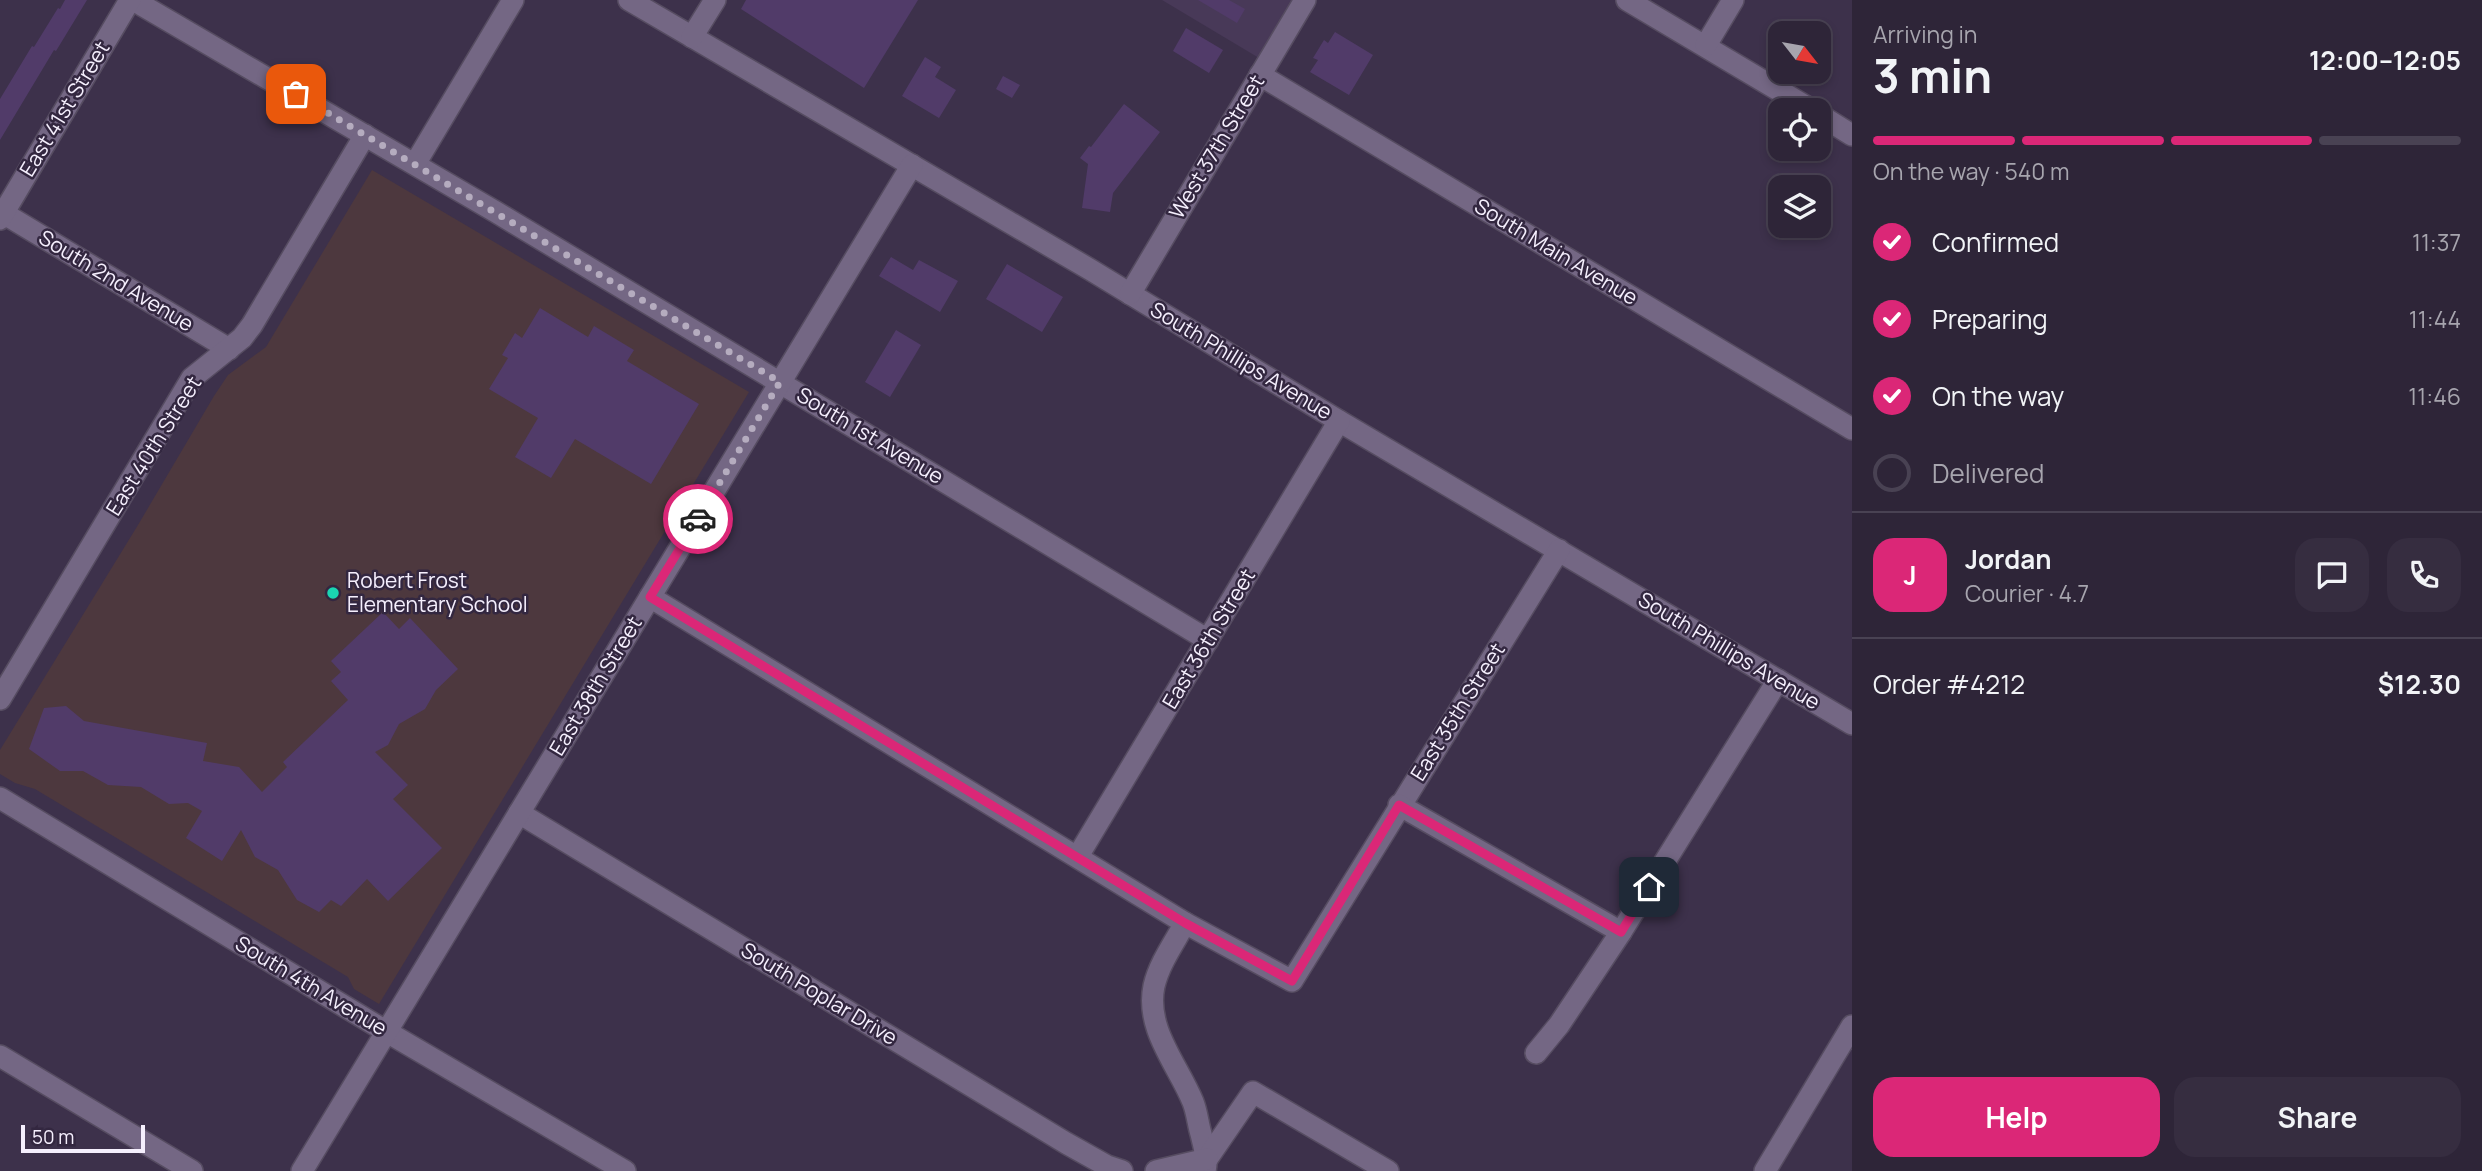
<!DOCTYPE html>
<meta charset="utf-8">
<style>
body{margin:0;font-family:Manrope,sans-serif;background:#362d40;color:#f1f3f6;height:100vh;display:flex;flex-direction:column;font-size:26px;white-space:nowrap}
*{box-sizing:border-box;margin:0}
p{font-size:23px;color:#a7a5ae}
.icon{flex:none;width:38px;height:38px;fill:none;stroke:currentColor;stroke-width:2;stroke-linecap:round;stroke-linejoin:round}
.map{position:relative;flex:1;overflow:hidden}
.details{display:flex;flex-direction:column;background:#2e2538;width:630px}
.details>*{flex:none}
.needle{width:46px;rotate:121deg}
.tools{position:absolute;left:1768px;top:21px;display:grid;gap:14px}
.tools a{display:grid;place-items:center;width:63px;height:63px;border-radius:14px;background:#2e2538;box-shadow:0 4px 10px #0003,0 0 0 2px #494253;font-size:35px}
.scale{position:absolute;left:21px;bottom:18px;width:124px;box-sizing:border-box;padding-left:7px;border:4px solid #f5effd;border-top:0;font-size:19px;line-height:24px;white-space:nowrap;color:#f5effd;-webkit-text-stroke:5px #332740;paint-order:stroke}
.pin{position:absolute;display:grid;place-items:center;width:60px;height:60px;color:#fff;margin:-30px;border-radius:14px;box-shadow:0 4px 10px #0006}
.courier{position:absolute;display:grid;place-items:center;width:70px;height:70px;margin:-35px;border:5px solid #db2777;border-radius:50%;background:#fff;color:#222;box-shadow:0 2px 9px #0007}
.overview em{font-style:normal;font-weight:700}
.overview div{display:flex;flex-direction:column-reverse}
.overview{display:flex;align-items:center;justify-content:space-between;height:119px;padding:0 21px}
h1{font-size:46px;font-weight:700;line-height:52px}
.bar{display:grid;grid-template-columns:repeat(4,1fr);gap:10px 7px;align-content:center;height:84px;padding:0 21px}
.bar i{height:9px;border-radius:5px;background:#494253}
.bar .current{background:#db2777}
.bar p{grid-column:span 4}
.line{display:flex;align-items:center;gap:18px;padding:0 21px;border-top:2px solid #494253}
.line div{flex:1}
.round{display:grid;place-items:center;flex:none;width:74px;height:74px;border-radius:21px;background:#362d40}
ol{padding:0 21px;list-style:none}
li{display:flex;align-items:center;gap:21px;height:77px}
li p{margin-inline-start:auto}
li .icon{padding:7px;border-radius:50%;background:#db2777;color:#fff;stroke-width:4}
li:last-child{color:#a7a5ae}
li i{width:38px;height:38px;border:4px solid #494253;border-radius:50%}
.button{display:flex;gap:14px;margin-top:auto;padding:14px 21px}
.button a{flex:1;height:80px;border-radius:21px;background:#db2777;color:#fff;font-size:28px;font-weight:700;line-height:80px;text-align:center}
.button a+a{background:#362d40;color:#f1f3f6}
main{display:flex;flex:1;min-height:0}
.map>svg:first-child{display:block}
.built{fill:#483958}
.education{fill:#4d383e}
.building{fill:#513b69}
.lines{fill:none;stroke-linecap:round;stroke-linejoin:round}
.minor-casing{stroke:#564c61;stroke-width:24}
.minor{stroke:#746784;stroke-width:21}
.done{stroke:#b5acbf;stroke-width:7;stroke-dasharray:0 12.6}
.route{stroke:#db2777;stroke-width:9}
.poi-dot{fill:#1ad5b2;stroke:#332740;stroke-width:2.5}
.labels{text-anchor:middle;stroke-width:5;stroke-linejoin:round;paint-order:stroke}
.street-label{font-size:21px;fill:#f5effd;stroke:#332740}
.poi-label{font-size:21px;fill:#f5effd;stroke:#332740;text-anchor:start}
</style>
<main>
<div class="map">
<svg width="1852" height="1171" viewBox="0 0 1852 1171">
<rect width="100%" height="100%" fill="#3d314b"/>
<polygon class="built" points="1162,0 1294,0 1259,58"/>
<polygon class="education" points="372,170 749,392 379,1004 354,989 348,977 35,789 15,783 0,774 0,750 138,525 214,396 228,375 266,347"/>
<g class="building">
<polygon points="65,0 87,0 56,51 54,50 0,140 0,99 32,46 34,47 58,8 60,9"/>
<polygon points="746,0 918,0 864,88 741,9"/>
<polygon points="1198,0 1229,0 1245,9 1237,23"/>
<polygon points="1186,28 1223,50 1209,73 1173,51"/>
<polygon points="1335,32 1373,55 1349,95 1310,72 1318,60 1313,58 1324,40 1328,43"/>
<polygon points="925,57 941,67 935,77 956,90 939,118 902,96"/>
<polygon points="1003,76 1020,85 1012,98 996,89"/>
<polygon points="1124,104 1160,132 1113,193 1110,212 1082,208 1088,164 1080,158 1089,146 1091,147"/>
<polygon points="891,257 913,270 919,260 958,281 940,312 879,276"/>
<polygon points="1007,264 1063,297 1042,332 986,299"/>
<polygon points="540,308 588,337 594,326 634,350 627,361 699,404 651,484 575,439 551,478 515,457 538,418 489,389 508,358 502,355 515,333 522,338"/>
<polygon points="896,330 921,345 890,397 865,382"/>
<polygon points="383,612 399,629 410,618 458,669 436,690 425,709 399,724 388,745 375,752 408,785 393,799 442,848 388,901 367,879 341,906 331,900 319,912 297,900 278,870 255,857 241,830 222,861 186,838 202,811 188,803 169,804 141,787 108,785 83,771 60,771 29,749 44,708 66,706 84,721 207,743 203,761 239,767 262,792 287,767 283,762 348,700 331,681 341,672 331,661"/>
</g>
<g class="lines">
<defs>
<g id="minor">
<polyline points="133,0 496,212 1208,640"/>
<polyline points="629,0 1091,270 1339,421 1852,724"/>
<polyline points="1627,0 1812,110"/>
<polyline points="692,37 715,0"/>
<polyline points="1706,45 1733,0"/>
<polyline points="1260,75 1852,429"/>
<polyline points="1818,114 1852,135"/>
<polyline points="415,164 513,0"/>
<polyline points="3,213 229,349"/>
<polyline points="0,219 130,0"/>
<polyline points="1130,294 1305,0"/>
<polyline points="650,597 1185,923 1292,981 1559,550"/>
<polyline points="0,699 192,378 242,338 252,325 365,135"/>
<polyline points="0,798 387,1032 625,1171"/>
<polyline points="1399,805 1621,932"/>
<polyline points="519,813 1066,1143 1107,1166 1122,1171"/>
<polyline points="1078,856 1339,421"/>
<path d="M 1185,923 C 1174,943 1159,964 1154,986 C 1145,1029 1178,1065 1193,1102 C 1197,1112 1198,1124 1201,1134 C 1204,1147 1208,1158 1205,1171"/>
<polyline points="1536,1053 1559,1025 1621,932 1778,680"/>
<polyline points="0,1056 192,1171"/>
<polyline points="1207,1159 1253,1092 1388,1171"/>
<polyline points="302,1171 912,165"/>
<polyline points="1156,1171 1207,1159"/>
<polyline points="1765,1171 1852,1026"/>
</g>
</defs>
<use href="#minor" class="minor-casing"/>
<use href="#minor" class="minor"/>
</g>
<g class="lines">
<polyline class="done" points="296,94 780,382 698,519"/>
<polyline class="route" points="698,519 650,597 1185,923 1292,981 1399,805 1621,932 1649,887"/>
</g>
<circle class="poi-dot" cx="333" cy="593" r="7"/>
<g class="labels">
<g class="street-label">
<text transform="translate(65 109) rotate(-59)" y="7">East 41st Street</text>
<text transform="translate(1217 147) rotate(-59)" y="7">West 37th Street</text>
<text transform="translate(1556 252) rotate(31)" y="7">South Main Avenue</text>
<text transform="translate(116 281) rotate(31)" y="7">South 2nd Avenue</text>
<text transform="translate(1241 361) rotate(31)" y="7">South Phillips Avenue</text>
<text transform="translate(870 436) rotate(31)" y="7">South 1st Avenue</text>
<text transform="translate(154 446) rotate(-58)" y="7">East 40th Street</text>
<text transform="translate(1209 639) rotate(-59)" y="7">East 36th Street</text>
<text transform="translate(1729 651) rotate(31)" y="7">South Phillips Avenue</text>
<text transform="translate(596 686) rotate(-59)" y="7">East 38th Street</text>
<text transform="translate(1458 712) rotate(-58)" y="7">East 35th Street</text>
<text transform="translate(311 986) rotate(31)" y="7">South 4th Avenue</text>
<text transform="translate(819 994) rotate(31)" y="7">South Poplar Drive</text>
</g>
<g class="poi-label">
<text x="347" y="588">Robert Frost<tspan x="347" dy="24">Elementary School</tspan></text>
</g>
</g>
</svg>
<div class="tools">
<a><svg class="needle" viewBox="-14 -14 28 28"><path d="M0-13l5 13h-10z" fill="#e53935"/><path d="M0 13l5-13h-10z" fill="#a7a5ae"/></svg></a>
<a><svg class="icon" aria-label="locate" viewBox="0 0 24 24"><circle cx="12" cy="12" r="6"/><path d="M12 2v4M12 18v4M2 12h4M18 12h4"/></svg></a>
<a><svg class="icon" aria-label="layers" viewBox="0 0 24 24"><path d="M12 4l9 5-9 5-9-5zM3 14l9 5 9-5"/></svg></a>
</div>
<div class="scale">50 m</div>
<div class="pin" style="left:296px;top:94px;background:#ea580c"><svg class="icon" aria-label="bag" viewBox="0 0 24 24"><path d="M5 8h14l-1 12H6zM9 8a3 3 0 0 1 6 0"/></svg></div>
<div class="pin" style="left:1649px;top:887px;background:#1f2937"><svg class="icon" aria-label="home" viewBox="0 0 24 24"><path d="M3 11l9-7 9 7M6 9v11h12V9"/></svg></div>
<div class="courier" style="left:698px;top:519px"><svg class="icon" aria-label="car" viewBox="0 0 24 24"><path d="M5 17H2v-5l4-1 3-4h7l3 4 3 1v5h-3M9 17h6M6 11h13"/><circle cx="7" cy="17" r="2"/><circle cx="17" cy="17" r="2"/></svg></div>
</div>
<section class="details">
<div class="overview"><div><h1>3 min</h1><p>Arriving in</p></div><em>12:00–12:05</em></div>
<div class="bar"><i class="current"></i><i class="current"></i><i class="current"></i><i></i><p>On the way · 540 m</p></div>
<ol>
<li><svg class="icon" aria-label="check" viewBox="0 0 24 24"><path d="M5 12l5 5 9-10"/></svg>Confirmed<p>11:37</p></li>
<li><svg class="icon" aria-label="check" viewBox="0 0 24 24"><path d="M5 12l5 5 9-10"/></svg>Preparing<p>11:44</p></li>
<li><svg class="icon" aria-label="check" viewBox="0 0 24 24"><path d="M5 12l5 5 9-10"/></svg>On the way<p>11:46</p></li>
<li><i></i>Delivered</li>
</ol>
<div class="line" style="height:126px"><b class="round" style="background:#db2777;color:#fff">J</b><div><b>Jordan</b><p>Courier · 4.7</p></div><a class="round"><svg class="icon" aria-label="chat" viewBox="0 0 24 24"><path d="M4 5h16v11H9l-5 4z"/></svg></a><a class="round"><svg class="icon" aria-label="phone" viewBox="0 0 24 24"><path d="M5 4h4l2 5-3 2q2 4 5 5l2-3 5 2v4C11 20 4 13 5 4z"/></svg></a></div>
<div class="line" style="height:91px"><div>Order #4212</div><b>$12.30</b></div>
<div class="button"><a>Help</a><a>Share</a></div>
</section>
</main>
